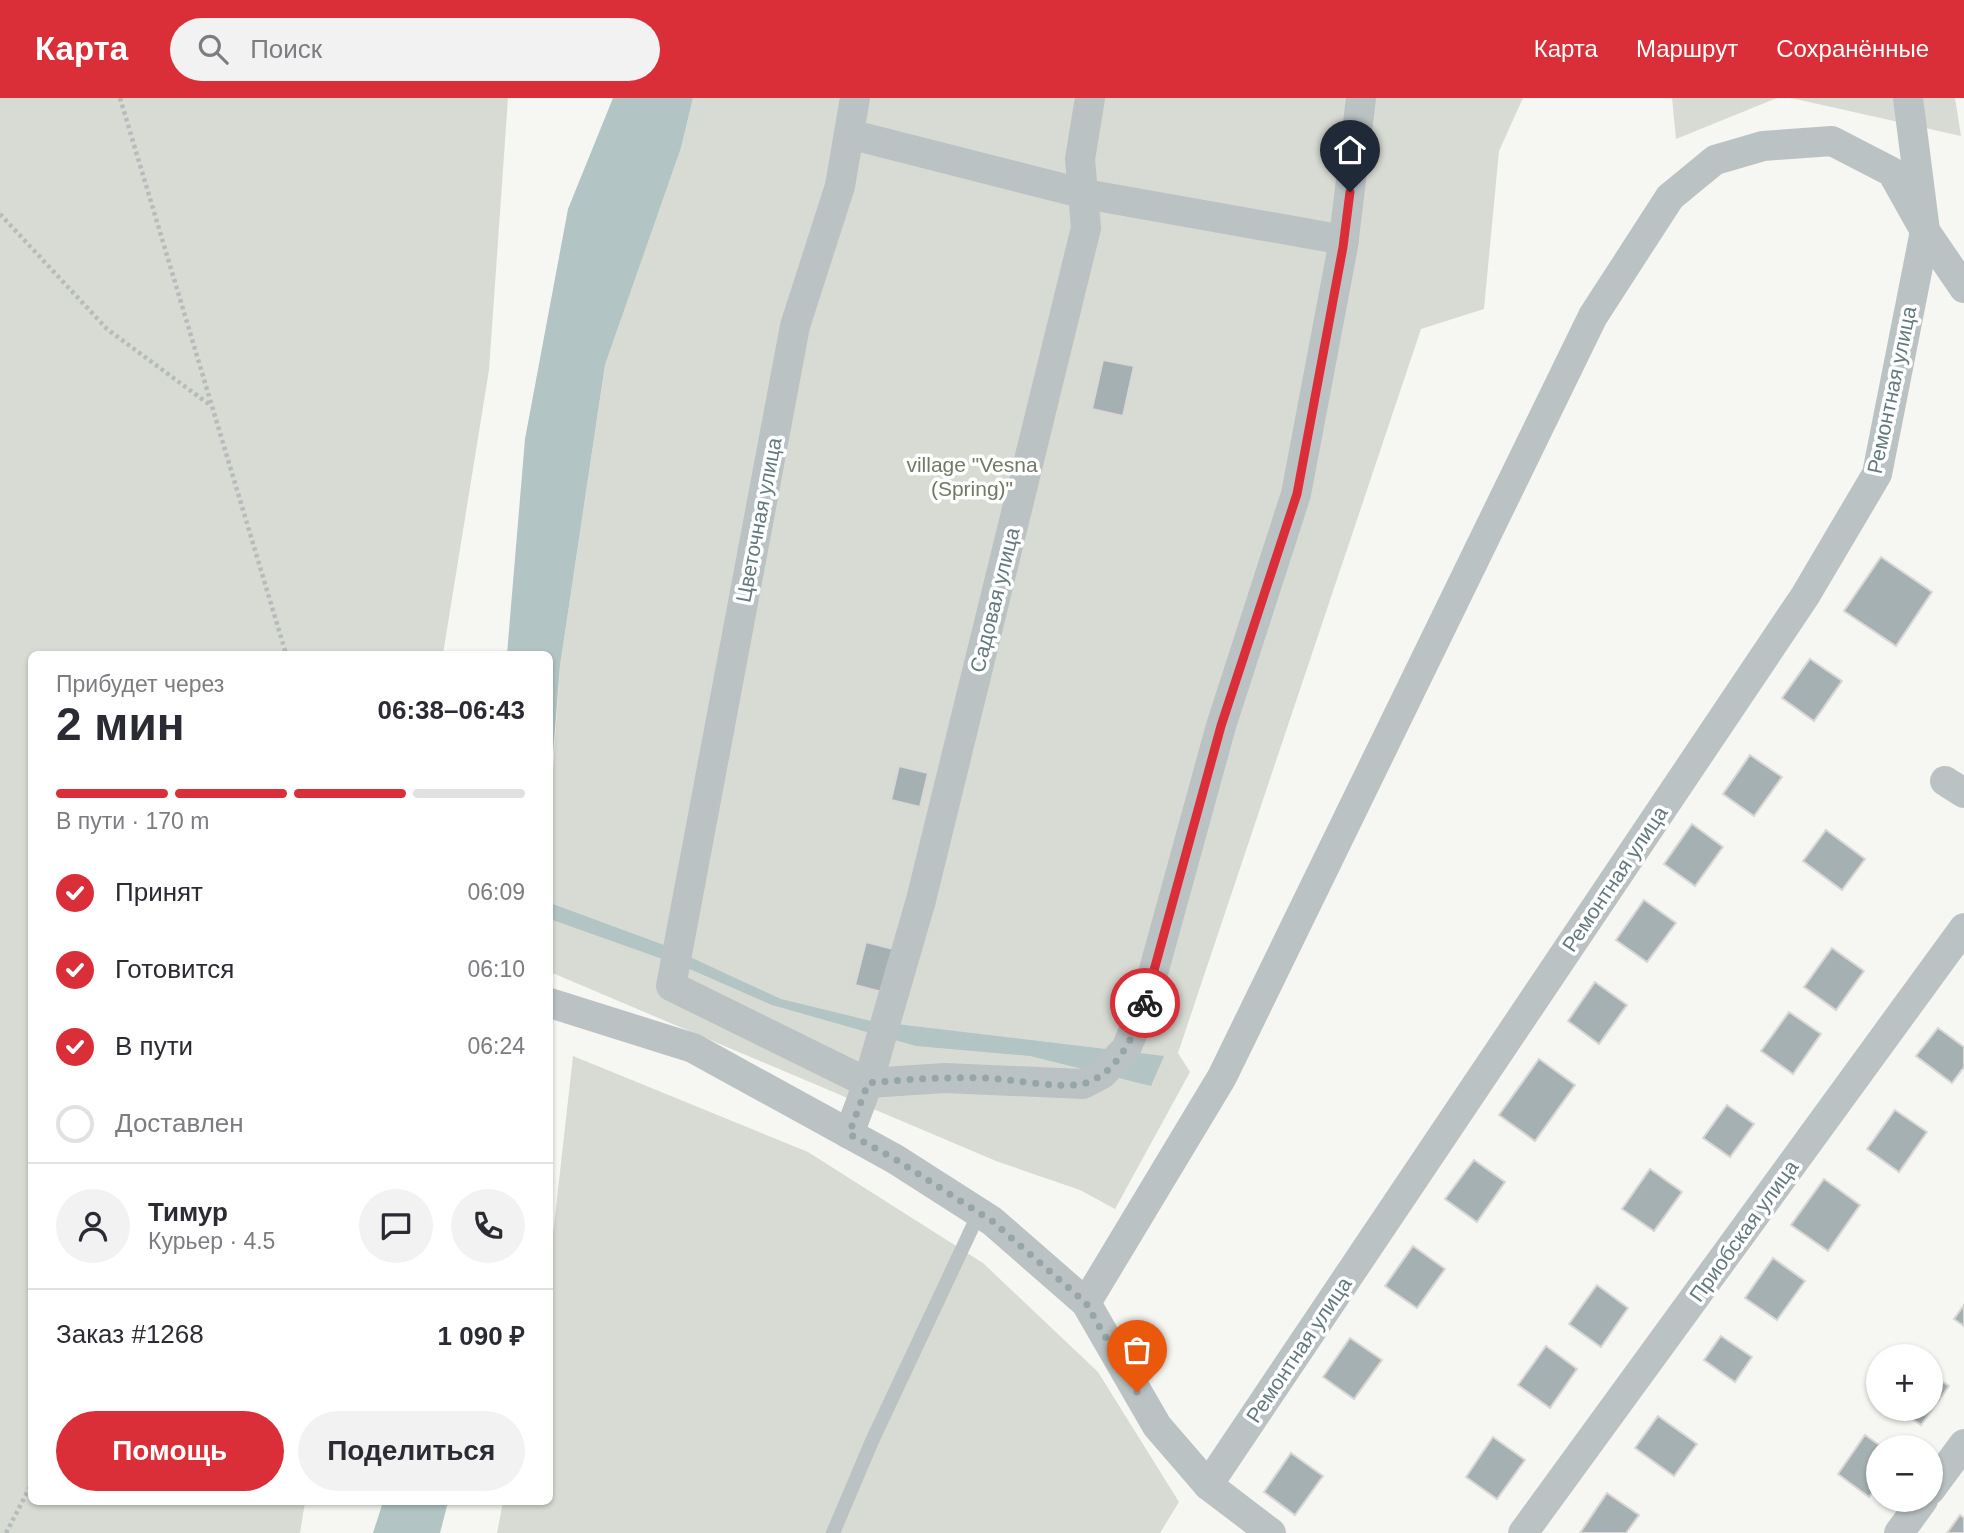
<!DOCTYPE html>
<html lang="ru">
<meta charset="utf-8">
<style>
body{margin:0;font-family:Helvetica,sans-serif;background:#f2f2f3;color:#2b2b33;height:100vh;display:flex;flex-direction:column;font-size:26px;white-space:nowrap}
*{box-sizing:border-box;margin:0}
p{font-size:23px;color:#7c7c81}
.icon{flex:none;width:38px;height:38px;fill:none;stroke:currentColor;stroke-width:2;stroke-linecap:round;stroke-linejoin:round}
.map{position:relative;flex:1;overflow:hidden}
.panel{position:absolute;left:28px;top:553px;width:525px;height:854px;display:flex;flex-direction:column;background:#fff;border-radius:10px;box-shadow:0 2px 5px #0004}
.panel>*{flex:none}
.controls{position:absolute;left:1866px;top:1246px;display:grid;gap:14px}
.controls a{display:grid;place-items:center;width:77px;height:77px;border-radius:50%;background:#fff;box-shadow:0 2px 5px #0004;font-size:35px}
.pin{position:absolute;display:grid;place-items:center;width:60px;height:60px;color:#fff;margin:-72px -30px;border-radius:50% 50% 50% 0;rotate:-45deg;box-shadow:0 0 7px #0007}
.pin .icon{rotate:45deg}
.courier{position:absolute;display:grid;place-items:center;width:70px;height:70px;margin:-35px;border:5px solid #da2f38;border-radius:50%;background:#fff;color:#222;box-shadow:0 2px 9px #0007}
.overview em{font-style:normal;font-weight:600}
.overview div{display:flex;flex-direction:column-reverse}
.overview{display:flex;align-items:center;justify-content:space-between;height:119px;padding:0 28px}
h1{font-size:46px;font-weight:600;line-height:52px}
.bar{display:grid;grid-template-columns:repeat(4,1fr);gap:10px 7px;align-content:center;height:84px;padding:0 28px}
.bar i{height:9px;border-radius:5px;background:#e1e1e2}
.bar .active{background:#da2f38}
.bar p{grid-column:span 4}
.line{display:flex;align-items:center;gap:18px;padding:0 28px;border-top:2px solid #e1e1e2}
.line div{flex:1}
.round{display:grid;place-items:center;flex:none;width:74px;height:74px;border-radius:37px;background:#f2f2f3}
ol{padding:0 28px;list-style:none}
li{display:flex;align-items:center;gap:21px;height:77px}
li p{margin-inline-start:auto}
li .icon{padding:7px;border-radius:50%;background:#da2f38;color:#fff;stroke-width:4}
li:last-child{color:#7c7c81}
li i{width:38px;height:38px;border:4px solid #e1e1e2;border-radius:50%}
.primary-button{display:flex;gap:14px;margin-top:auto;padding:14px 28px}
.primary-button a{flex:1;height:80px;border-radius:42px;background:#da2f38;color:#fff;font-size:28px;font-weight:600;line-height:80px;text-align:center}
.primary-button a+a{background:#f2f2f3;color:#2b2b33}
header{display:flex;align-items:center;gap:42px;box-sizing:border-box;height:98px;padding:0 35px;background:#da2f38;color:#fff}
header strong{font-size:33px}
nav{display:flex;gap:38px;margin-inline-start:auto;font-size:24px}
.search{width:490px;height:63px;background:#f2f2f3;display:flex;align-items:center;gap:18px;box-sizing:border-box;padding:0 24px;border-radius:38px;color:#7c7c81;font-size:26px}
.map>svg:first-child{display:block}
.green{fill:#d8dbd3}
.water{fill:#b2c4c3}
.building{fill:#a5b0b3;stroke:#d8d7d6;stroke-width:2}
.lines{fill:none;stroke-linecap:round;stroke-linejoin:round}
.path{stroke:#b6bbbc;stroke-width:4.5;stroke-dasharray:3.5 3.5;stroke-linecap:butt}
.lane{stroke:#bbc2c3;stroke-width:14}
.street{stroke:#bbc2c3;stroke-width:30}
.done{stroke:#96a5a6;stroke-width:7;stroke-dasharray:0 12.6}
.route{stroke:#da2f38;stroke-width:9}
.labels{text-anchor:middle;stroke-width:7;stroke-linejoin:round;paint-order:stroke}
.street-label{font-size:21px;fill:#63797d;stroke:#fff}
.park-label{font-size:21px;fill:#707a65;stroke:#fff}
</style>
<header>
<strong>Карта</strong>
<div class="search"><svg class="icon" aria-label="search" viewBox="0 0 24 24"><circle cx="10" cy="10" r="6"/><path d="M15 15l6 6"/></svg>Поиск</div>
<nav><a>Карта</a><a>Маршрут</a><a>Сохранённые</a></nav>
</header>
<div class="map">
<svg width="1964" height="1435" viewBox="0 0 1964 1435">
<rect width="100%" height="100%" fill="#f6f6f3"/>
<g class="green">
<polygon points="0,0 508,0 489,272 443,556 32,556 32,1404 305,1404 300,1435 0,1435"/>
<polygon points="693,0 1523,0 1499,53 1484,211 1421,231 1178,955 1190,974 1115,1111 1080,1092 996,1063 550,874 550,716 560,568 605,267 681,50"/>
<polygon points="1672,0 1777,0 1676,41"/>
<polygon points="1791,0 1955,0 1961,38"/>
<polygon points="573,958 808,1054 983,1165 1098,1274 1179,1404 1160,1435 497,1435 503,1404 550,1404 550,1163"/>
</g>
<g class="water">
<polygon points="613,0 693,0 681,50 605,267 560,568 550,694 550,556 507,556 525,341 568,111"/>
<polygon points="550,805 664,847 781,901 871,923 1164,958 1151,988 1030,958 916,948 772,907 685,869 550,821"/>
<polygon points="383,1404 448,1404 440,1435 373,1435"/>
</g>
<g class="building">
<polygon points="1103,262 1134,268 1123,318 1092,311"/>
<polygon points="1881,459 1932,494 1896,548 1844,513"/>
<polygon points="1810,561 1842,583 1814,623 1782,600"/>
<polygon points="1750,657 1782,679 1754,718 1723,696"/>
<polygon points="899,668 928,675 920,709 891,702"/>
<polygon points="1692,726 1723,749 1695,788 1664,766"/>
<polygon points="1826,732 1865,761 1842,792 1803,763"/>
<polygon points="1644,802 1676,825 1647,864 1616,842"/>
<polygon points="866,844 897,852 886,895 855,887"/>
<polygon points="1832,850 1864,873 1836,912 1804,889"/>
<polygon points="1595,884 1627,907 1599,946 1568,923"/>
<polygon points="1789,914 1821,936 1793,976 1761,953"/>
<polygon points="1938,930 1964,949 1964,969 1952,985 1916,958"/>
<polygon points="1539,961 1575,987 1535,1043 1499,1017"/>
<polygon points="1727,1007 1754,1026 1730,1059 1703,1040"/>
<polygon points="1895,1012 1927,1034 1899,1074 1867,1051"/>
<polygon points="1474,1062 1505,1084 1477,1124 1445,1101"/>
<polygon points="1650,1071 1682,1094 1654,1133 1622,1111"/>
<polygon points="1824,1081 1860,1107 1828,1153 1791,1127"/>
<polygon points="1413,1148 1445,1171 1417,1210 1385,1188"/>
<polygon points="1773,1160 1805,1183 1777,1222 1745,1200"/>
<polygon points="1597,1187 1628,1210 1601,1249 1569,1226"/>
<polygon points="1964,1207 1964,1228 1954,1221"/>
<polygon points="1721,1238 1752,1259 1735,1284 1704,1262"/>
<polygon points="1350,1240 1382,1262 1354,1301 1323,1279"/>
<polygon points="1546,1248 1577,1271 1550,1310 1518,1287"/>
<polygon points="1930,1275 1949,1288 1921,1327 1898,1311 1930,1311"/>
<polygon points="1658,1318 1697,1346 1674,1378 1635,1350"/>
<polygon points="1865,1337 1882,1349 1878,1349 1878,1387 1869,1399 1838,1376"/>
<polygon points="1493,1339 1525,1362 1497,1401 1466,1379"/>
<polygon points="1291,1355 1323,1378 1295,1417 1264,1394"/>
<polygon points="1607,1395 1639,1417 1626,1435 1580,1435"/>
<polygon points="1960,1417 1964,1420 1964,1435 1947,1435"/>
</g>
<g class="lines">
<g class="path">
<polyline points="120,0 286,556"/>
<polyline points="0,116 107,231 210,307"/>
<polyline points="6,1435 32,1385"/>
</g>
<polyline class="lane" points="833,1435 872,1343 979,1115"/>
<g class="street">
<polyline points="855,0 840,88 795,228 671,888 868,985 945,980 1083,986 1102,976 1126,951 1144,908 1221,628 1296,396 1343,148 1361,0"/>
<polyline points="849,36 1085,96 1344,142"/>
<polyline points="1945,683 1964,695"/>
<polyline points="550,905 693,950 895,1061 992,1123 1086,1205 1157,1328 1208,1387 1271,1435"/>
<polyline points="849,1036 868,985 921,802 1086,130 1080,61 1090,0"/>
<polyline points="1086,1205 1222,979 1593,218 1670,99 1715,62 1763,48 1832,43 1892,74 1925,133 1964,190"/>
<polyline points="1208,1387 1805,498 1877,376 1925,133 1908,0"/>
<polyline points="1930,1392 1964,1346"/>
<polyline points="1523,1435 1964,830"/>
<polyline points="1899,1435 1923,1402"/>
</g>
</g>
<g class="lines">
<path class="done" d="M 1137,1294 L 1086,1205 L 992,1123 L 895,1061 L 849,1036 L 868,985 C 907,981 946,979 986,980 C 1012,981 1058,991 1082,986 C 1117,978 1135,936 1145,905"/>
<polyline class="route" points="1145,905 1221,628 1297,396 1343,149 1350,94"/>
</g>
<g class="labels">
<g class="street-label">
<text transform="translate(1892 292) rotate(-78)" y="7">Ремонтная улица</text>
<text transform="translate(759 422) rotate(-79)" y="7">Цветочная улица</text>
<text transform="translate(995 502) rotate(-76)" y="7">Садовая улица</text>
<text transform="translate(1615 781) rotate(-56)" y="7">Ремонтная улица</text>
<text transform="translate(1744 1133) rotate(-54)" y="7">Приобская улица</text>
<text transform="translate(1299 1252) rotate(-56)" y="7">Ремонтная улица</text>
</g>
<g class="park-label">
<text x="972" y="374">village "Vesna<tspan x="972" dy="24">(Spring)"</tspan></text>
</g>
</g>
</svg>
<div class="controls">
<a>+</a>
<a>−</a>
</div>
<div class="pin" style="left:1137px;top:1294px;background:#ea580c"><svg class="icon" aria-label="bag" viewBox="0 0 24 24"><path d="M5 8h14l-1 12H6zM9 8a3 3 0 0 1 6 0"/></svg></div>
<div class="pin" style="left:1350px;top:94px;background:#1f2937"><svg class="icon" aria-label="home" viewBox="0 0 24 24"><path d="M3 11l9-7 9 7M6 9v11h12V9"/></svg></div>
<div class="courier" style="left:1145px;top:905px"><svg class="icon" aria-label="bike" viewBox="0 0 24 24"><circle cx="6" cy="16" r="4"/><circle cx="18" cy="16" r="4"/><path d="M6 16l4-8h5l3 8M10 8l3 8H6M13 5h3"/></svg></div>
<section class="panel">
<div class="overview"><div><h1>2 мин</h1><p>Прибудет через</p></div><em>06:38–06:43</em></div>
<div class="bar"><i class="active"></i><i class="active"></i><i class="active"></i><i></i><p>В пути · 170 m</p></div>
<ol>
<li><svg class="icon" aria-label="check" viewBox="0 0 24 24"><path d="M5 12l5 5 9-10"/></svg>Принят<p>06:09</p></li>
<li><svg class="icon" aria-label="check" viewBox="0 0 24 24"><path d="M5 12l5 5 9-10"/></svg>Готовится<p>06:10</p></li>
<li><svg class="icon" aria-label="check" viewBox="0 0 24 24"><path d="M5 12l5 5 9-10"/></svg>В пути<p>06:24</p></li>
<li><i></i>Доставлен</li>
</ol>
<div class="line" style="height:126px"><a class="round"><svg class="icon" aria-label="person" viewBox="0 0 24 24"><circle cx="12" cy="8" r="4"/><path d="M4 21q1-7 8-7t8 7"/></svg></a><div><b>Тимур</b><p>Курьер · 4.5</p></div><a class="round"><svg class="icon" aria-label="chat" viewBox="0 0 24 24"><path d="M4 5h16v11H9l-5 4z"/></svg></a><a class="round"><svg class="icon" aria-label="phone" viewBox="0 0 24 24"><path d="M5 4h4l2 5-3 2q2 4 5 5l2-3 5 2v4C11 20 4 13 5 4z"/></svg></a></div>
<div class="line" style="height:91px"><div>Заказ #1268</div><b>1 090 ₽</b></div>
<div class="primary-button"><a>Помощь</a><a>Поделиться</a></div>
</section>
</div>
